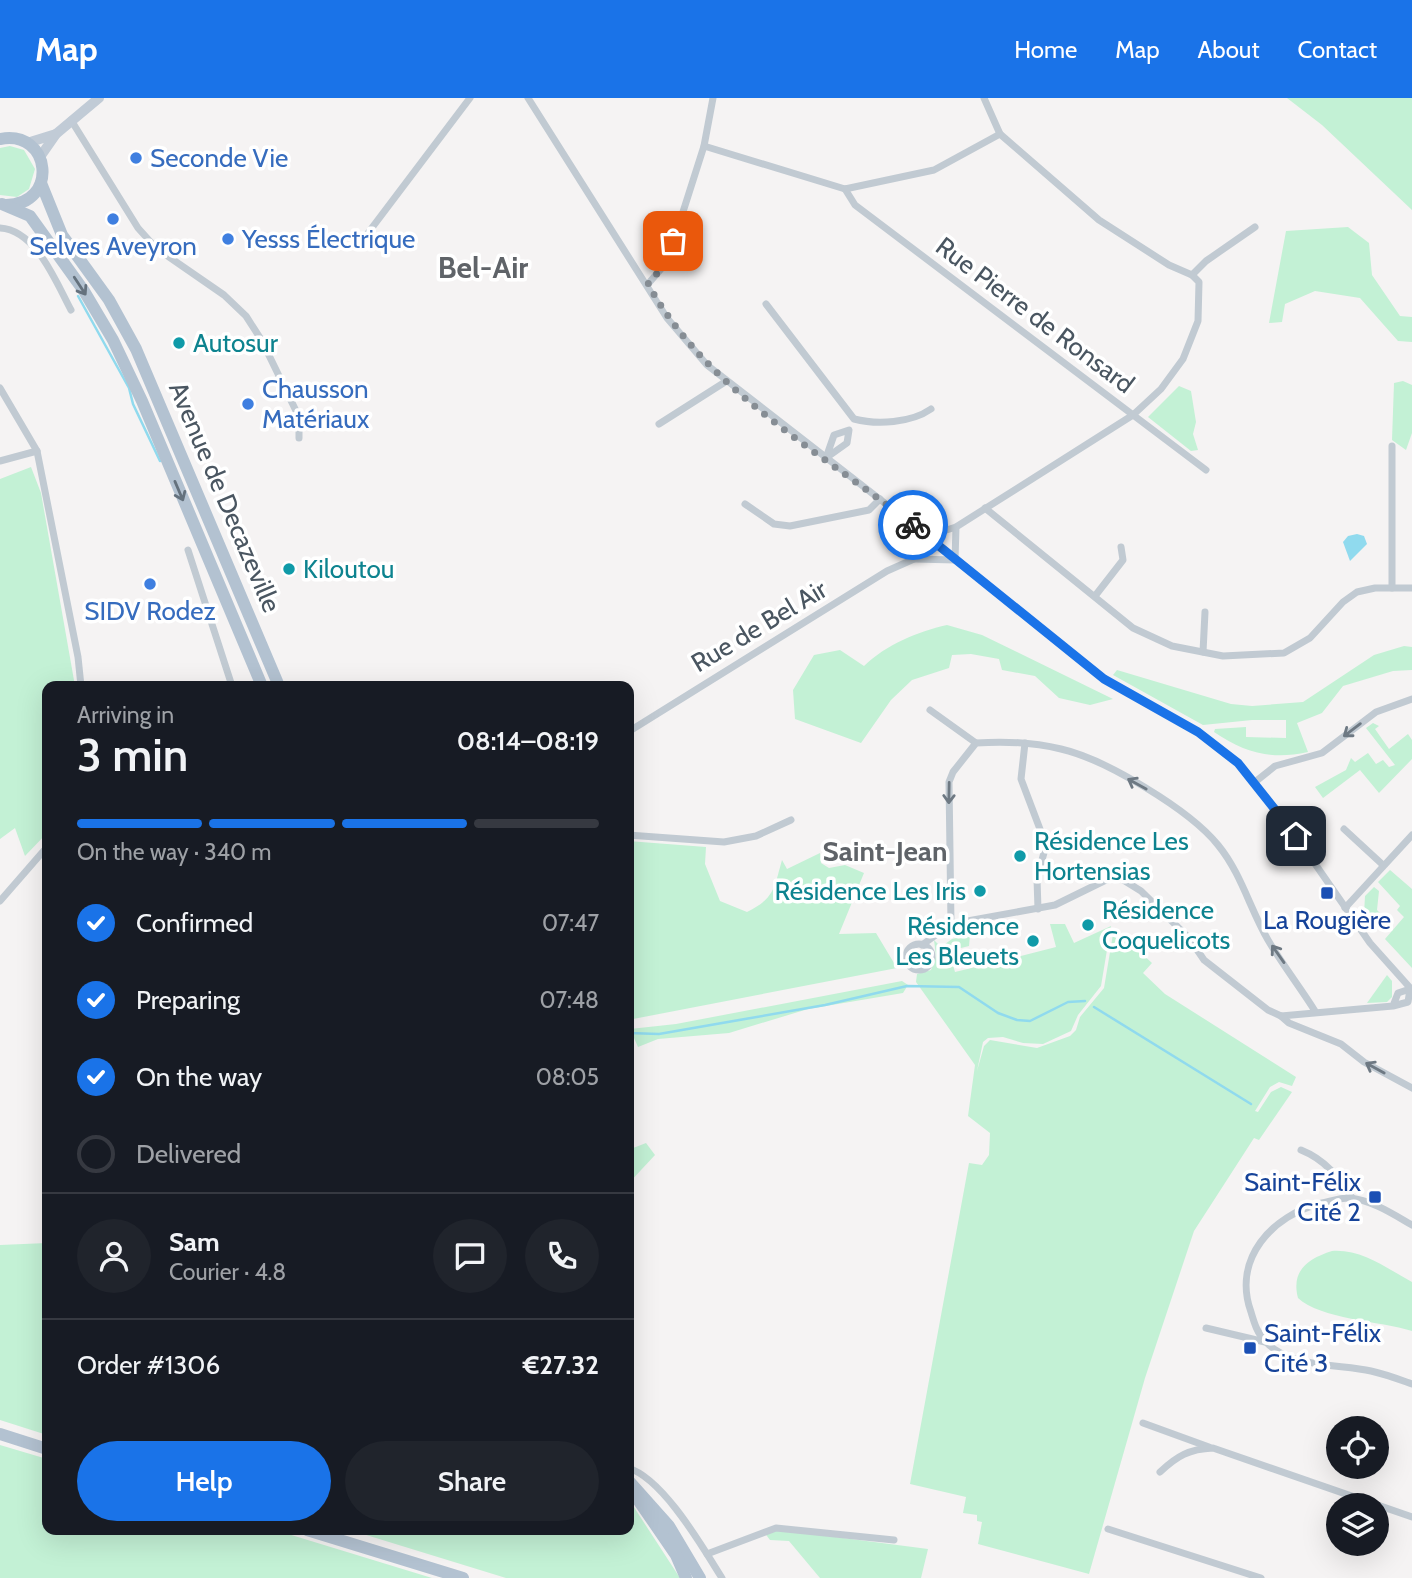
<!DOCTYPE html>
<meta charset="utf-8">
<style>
body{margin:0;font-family:Cabin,sans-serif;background:#20242c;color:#f1f3f6;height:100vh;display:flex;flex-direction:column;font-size:26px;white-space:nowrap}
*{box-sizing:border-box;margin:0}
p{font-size:23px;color:#9ea1a6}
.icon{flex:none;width:38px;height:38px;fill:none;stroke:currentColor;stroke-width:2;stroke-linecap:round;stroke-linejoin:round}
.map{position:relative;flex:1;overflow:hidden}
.drawer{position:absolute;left:42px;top:583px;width:592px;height:854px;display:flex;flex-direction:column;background:#171b24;border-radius:14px;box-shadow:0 7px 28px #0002}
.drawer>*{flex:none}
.fabs{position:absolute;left:1326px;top:1318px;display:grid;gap:14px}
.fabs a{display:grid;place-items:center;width:63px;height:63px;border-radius:50%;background:#171b24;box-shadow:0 7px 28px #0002;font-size:35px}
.pin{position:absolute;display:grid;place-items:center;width:60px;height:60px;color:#fff;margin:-30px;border-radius:14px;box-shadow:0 4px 10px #0006}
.courier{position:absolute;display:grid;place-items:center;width:70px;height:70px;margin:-35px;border:5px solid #1a73e8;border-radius:50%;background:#fff;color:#222;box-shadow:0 2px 9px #0007}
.summary em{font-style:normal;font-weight:600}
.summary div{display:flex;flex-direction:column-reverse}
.summary{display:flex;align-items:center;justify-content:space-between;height:119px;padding:0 35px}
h1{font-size:46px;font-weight:600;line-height:52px}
.bar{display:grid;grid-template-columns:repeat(4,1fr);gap:10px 7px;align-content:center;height:84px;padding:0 35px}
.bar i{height:9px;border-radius:5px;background:#363941}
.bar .on{background:#1a73e8}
.bar p{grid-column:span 4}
.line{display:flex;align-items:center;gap:18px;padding:0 35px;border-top:2px solid #363941}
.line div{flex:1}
.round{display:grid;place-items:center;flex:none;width:74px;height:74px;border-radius:37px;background:#20242c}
ol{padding:0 35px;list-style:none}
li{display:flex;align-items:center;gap:21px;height:77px}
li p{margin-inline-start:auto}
li .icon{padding:7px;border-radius:50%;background:#1a73e8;color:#fff;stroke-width:4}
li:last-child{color:#9ea1a6}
li i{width:38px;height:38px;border:4px solid #363941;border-radius:50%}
.button{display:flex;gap:14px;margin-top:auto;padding:14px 35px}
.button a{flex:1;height:80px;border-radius:42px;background:#1a73e8;color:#fff;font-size:28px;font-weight:600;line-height:80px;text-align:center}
.button a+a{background:#20242c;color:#f1f3f6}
header{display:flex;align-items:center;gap:42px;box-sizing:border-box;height:98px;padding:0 35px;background:#1a73e8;color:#fff}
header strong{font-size:33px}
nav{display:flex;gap:38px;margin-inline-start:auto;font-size:24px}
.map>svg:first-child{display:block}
.green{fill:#c3f1d5}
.water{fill:#90daee}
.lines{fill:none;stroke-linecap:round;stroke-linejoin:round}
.stream{stroke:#90daee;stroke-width:2.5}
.street{stroke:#c1cad2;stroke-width:7}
.secondary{stroke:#c1cbd6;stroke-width:10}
.primary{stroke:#b3c2d1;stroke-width:12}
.oneway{stroke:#64717d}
.oneway2{stroke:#6e7983}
.done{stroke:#868d94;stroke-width:7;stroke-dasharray:0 12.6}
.route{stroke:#1a73e8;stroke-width:9}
.shop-dot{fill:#3f7fe0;stroke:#fff;stroke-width:2.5}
.culture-dot{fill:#0f9aa8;stroke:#fff;stroke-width:2.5}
.transit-dot{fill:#1a4fb4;stroke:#fff;stroke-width:2.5}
.labels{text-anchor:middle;stroke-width:7;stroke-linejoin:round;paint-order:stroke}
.shop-label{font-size:26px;fill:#366cbe;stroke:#fff;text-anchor:start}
.street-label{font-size:26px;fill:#4a5661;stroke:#fff}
.culture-label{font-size:26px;fill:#0d838f;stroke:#fff;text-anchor:start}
.transit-label{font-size:26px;fill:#164399;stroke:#fff}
.neighbourhood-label{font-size:28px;font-weight:bold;fill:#5f6368;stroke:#fff}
.quarter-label{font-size:30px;font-weight:bold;fill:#5f6368;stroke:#fff}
</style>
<header>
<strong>Map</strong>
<nav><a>Home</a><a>Map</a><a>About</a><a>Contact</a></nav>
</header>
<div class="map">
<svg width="1412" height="1480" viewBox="0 0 1412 1480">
<rect width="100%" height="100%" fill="#f5f3f3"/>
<g class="green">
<polygon points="1287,0 1412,0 1412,112 1322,27"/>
<polygon points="10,48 24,52 35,71 29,91 17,99 0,97 0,50"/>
<polygon points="1348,129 1369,145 1372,177 1400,218 1412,219 1412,244 1398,243 1360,200 1315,193 1285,206 1282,224 1269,225 1286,133"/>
<polygon points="1403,283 1412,287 1412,335 1406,352 1392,342 1394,285"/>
<polygon points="1179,288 1191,293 1196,324 1193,336 1198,352 1191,353 1148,319"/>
<polygon points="31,369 41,395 75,588 47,588 47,735 25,758 15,730 0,741 0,381"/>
<path d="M 947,527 L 982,537 L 1113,601 L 1090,607 L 1059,600 L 1035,578 L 1002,572 L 999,561 L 971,556 L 952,557 L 949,570 L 912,582 L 891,602 L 861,645 L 795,621 L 793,592 L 814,557 L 840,552 L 864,568 C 887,546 917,534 947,527 Z"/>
<path d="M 1404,548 L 1412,549 L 1412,572 L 1393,573 L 1343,588 L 1322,615 L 1297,625 L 1308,654 C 1271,662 1245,655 1214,634 L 1215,631 L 1246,629 L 1246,639 L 1286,640 L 1286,622 L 1252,622 L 1203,627 L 1113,577 L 1117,572 L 1231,606 L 1252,608 L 1303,604 L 1374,557 Z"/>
<polygon points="1373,625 1379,628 1375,631 1389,651 1408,636 1412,642 1412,661 1379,695 1360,672 1323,700 1315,689 1346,672 1351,660 1355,664 1368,655 1376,666 1383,662 1389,669 1395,667 1366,630"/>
<path d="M 628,743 L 706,749 L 705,766 L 720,803 L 747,814 C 775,800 774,790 782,762 L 787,771 L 820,755 L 821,765 L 829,770 L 845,767 L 864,775 L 839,836 L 876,835 L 897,870 L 628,922 Z"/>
<polygon points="1390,772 1412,791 1412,870 1385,841 1404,819 1397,812 1400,808 1378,784"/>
<polygon points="1374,789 1379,793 1377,812 1380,815 1370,825 1364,816 1365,798"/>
<polygon points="1050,826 1065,826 1074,845 1111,828 1101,888 1078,917 1071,933 1043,946 1023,945 1003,939 988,940 983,944 977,973 984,948 990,942 1037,950 1070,938 1076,932 1080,919 1104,890 1114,830 1152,865 1143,875 1165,896 1296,979 1292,988 1279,984 1270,989 1255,1013 1258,1014 1271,994 1281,989 1292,994 1259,1042 1254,1040 1194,1133 1145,1280 1089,1476 978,1446 982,1424 977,1423 977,1417 963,1415 966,1399 910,1386 969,1065 982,1067 989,1057 990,1035 968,1018 975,967 916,884 917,876 931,872 936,858 934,842 941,849 952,841 970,837 969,848 949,853 955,874 996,864 995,856 1014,852 1017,859 1056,849"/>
<polygon points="1387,877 1392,883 1392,899 1387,904 1367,905"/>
<polygon points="902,883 908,887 903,895 808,911 729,935 658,941 638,949 630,931 676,926"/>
<polygon points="646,1045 655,1057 628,1086 628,1052"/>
<polygon points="47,1145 47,1337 0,1322 0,1147"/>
<path d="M 1332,1153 C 1362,1151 1386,1170 1412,1184 L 1412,1233 C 1380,1223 1320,1221 1298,1200 C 1291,1173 1307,1161 1332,1153 Z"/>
<polygon points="0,1347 47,1361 47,1432 275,1432 432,1480 0,1480"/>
<polygon points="628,1400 680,1480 506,1480 350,1432 628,1432"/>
<polygon points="774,1431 928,1451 921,1480 820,1480 789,1443 770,1442 764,1434"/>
</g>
<polygon class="water" points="1357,436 1364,438 1367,446 1350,463 1343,444 1348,438"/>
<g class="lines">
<g class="stream">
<polyline points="78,198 129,290 133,306 160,363"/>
<polyline points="1094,909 1251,1006"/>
<polyline points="628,935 659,936 825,907 907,888 959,889 998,915 1017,922 1030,923 1068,904 1085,903"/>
</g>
<g class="street">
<polyline points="528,0 667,220 707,267 931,441 1104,581 1198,634 1238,665 1286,724 1370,845 1412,892"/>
<polyline points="984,0 1000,36 1099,122 1169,167 1192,177 1206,163 1255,129"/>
<polyline points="71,22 138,130 156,150 224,197 246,218 262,243 299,319 299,340"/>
<polyline points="704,48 845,91 934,72 1000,36"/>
<polyline points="845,91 855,107 1206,372"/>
<path d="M 0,130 C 36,132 56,184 71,212"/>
<polyline points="368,135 470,0"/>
<polyline points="648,186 667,164 704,48 713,0"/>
<path d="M 766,206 L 854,321 C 877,327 911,325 931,311"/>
<polyline points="0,290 37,353 78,559 81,588"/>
<polyline points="659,326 725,284"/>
<polygon points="849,332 847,345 826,360 834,337"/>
<polyline points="1392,348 1392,490"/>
<polyline points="0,363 37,353"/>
<polyline points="745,406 774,426 790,428 869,412 880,401"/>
<polyline points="985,410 1133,530 1172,548 1223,558 1284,555 1310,540 1343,504 1357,494 1375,490 1412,490"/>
<polyline points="956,429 955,462 914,461 934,436 956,429 1133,317 1161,291 1183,261 1198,223 1199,184 1192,177"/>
<polyline points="188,452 232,588"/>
<polyline points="1095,498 1123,462 1121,449"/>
<polyline points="1203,554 1205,514"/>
<polyline points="930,612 976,645"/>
<polyline points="628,634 887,473 914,461"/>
<polyline points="1025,645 1021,681 1046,747 1037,781 1038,811"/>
<polyline points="1255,684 1275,668 1322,655 1376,614 1412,601"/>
<polyline points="1344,731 1383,767"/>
<polyline points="628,737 724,744 756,738 791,722"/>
<polyline points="0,803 47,749"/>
<polyline points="1345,810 1412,737"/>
<path d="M 951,826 L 949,684 L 953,674 L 976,645 C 1004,643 1032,644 1061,651 C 1105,661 1190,712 1218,747 C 1241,775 1250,811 1268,842 C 1282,866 1300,889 1315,913"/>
<circle cx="919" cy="859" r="13"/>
<polyline points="922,847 951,826 1055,807 1106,782 1120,780 1141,793 1189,840 1204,862 1268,912 1281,918 1393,908 1408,904 1410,891 1398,895 1393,908"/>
<polyline points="1281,918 1289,925 1341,946 1364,964 1412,990"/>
<path d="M 1301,1052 C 1326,1062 1338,1079 1353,1101"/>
<path d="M 1412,1127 C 1393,1116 1372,1102 1349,1100 C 1340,1100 1331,1103 1322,1105 C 1272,1117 1232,1161 1251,1214 C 1254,1224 1257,1235 1265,1243 C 1289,1270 1339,1266 1371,1273 C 1385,1276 1398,1281 1412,1286"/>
<polyline points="1206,1230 1265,1244"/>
<polyline points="1143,1325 1209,1349"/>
<path d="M 628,1370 C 663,1380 703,1450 722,1480"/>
<path d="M 1160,1374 C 1177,1358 1189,1351 1213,1350 L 1412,1419"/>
<polyline points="1108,1431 1261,1480"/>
<polyline points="707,1456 776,1430 894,1442"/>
</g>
<g class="secondary">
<polyline points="27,45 56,36"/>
<polyline points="40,59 56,36 99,0"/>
</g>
<g class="primary">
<path d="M 0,41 C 52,31 59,107 6,107"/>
<polyline points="41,85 62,137 109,202 136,251 279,588"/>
<polyline points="2,106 30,118 84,193 113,242 142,303 262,588"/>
<polyline points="0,1336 47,1351"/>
<polyline points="628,1382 669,1428 700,1480"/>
<polyline points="632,1393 676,1457 686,1480"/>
<polyline points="307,1432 463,1480"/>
</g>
</g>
<defs><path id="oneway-shaft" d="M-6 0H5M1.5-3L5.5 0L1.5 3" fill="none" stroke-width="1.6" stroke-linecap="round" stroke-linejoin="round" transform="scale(1.75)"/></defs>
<g class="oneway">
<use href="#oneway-shaft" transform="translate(80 188) rotate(57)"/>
<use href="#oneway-shaft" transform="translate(179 393) rotate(67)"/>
</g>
<g class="oneway2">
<use href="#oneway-shaft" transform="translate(1352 632) rotate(143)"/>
<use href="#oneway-shaft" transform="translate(1137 686) rotate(-151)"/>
<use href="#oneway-shaft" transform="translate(949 695) rotate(91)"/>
<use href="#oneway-shaft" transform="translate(1278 856) rotate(-125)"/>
<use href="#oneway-shaft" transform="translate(1375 970) rotate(-151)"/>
</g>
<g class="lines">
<path class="done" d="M 673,143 L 667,164 L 648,186 C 707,293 820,353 913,427"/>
<polyline class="route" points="913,427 1104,581 1198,634 1238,665 1296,738"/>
</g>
<g class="shop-dot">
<circle cx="136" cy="60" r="7"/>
<circle cx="113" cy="121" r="7"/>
<circle cx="228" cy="141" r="7"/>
<circle cx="248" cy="306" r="7"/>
<circle cx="150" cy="486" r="7"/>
</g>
<g class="culture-dot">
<circle cx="179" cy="245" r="7"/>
<circle cx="289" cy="471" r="7"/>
<circle cx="1020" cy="758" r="7"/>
<circle cx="980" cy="793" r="7"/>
<circle cx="1088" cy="827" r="7"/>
<circle cx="1033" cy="843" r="7"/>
</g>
<g class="transit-dot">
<rect x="1320" y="788" width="14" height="14" rx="3.5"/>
<rect x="1368" y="1092" width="14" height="14" rx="3.5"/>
<rect x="1243" y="1243" width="14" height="14" rx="3.5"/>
</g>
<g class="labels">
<g class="shop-label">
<text x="150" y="69">Seconde Vie</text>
<text x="242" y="150">Yesss Électrique</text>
<text x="113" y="157" text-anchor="middle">Selves Aveyron</text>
<text x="262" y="300">Chausson<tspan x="262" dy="30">Matériaux</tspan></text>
<text x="150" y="522" text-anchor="middle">SIDV Rodez</text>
</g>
<g class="street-label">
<text transform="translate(1035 217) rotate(37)" y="9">Rue Pierre de Ronsard</text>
<text transform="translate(225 399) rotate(67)" y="9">Avenue de Decazeville</text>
<text transform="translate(759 528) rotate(-31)" y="9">Rue de Bel Air</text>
</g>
<g class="culture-label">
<text x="193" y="254">Autosur</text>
<text x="303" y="480">Kiloutou</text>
<text x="1034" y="752">Résidence Les<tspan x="1034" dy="30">Hortensias</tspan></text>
<text x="966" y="802" text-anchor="end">Résidence Les Iris</text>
<text x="1102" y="821">Résidence<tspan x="1102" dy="30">Coquelicots</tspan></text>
<text x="1019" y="837" text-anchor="end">Résidence<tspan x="1019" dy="30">Les Bleuets</tspan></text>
</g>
<g class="transit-label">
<text x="1327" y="831">La Rougière</text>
<text x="1361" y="1093" text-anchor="end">Saint-Félix<tspan x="1361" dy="30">Cité 2</tspan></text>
<text x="1264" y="1244" text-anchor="start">Saint-Félix<tspan x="1264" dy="30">Cité 3</tspan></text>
</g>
<g class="neighbourhood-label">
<text x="885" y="763">Saint-Jean</text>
</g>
<g class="quarter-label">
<text x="483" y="180">Bel-Air</text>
</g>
</g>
</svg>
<div class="fabs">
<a><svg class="icon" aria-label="locate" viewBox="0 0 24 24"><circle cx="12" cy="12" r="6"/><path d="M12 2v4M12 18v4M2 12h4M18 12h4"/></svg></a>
<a><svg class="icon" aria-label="layers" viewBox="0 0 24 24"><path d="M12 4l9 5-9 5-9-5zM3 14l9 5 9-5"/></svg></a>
</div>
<div class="pin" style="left:673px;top:143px;background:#ea580c"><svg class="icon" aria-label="bag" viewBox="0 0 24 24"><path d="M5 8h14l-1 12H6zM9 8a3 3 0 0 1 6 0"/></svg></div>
<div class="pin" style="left:1296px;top:738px;background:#1f2937"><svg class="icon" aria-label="home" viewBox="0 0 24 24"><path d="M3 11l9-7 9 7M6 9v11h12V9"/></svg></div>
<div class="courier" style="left:913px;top:427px"><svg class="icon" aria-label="bike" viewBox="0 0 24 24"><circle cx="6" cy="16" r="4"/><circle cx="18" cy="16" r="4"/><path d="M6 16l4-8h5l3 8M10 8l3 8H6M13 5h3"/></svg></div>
<section class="drawer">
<div class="summary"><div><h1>3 min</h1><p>Arriving in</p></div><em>08:14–08:19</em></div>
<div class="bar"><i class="on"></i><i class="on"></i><i class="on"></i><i></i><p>On the way · 340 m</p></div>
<ol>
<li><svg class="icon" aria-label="check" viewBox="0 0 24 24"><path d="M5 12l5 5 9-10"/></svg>Confirmed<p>07:47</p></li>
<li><svg class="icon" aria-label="check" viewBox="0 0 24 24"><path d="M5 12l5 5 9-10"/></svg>Preparing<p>07:48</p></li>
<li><svg class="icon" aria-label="check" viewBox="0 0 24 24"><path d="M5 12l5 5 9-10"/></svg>On the way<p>08:05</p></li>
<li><i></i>Delivered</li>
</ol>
<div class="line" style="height:126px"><a class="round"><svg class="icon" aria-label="person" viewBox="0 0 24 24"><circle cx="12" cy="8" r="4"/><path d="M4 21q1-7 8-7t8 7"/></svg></a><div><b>Sam</b><p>Courier · 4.8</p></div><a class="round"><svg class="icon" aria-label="chat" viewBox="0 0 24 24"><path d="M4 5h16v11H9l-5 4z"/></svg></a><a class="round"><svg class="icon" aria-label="phone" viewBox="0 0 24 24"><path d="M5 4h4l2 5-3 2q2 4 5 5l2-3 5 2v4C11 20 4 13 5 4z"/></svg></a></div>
<div class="line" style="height:91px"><div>Order #1306</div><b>€27.32</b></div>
<div class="button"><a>Help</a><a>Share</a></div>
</section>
</div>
